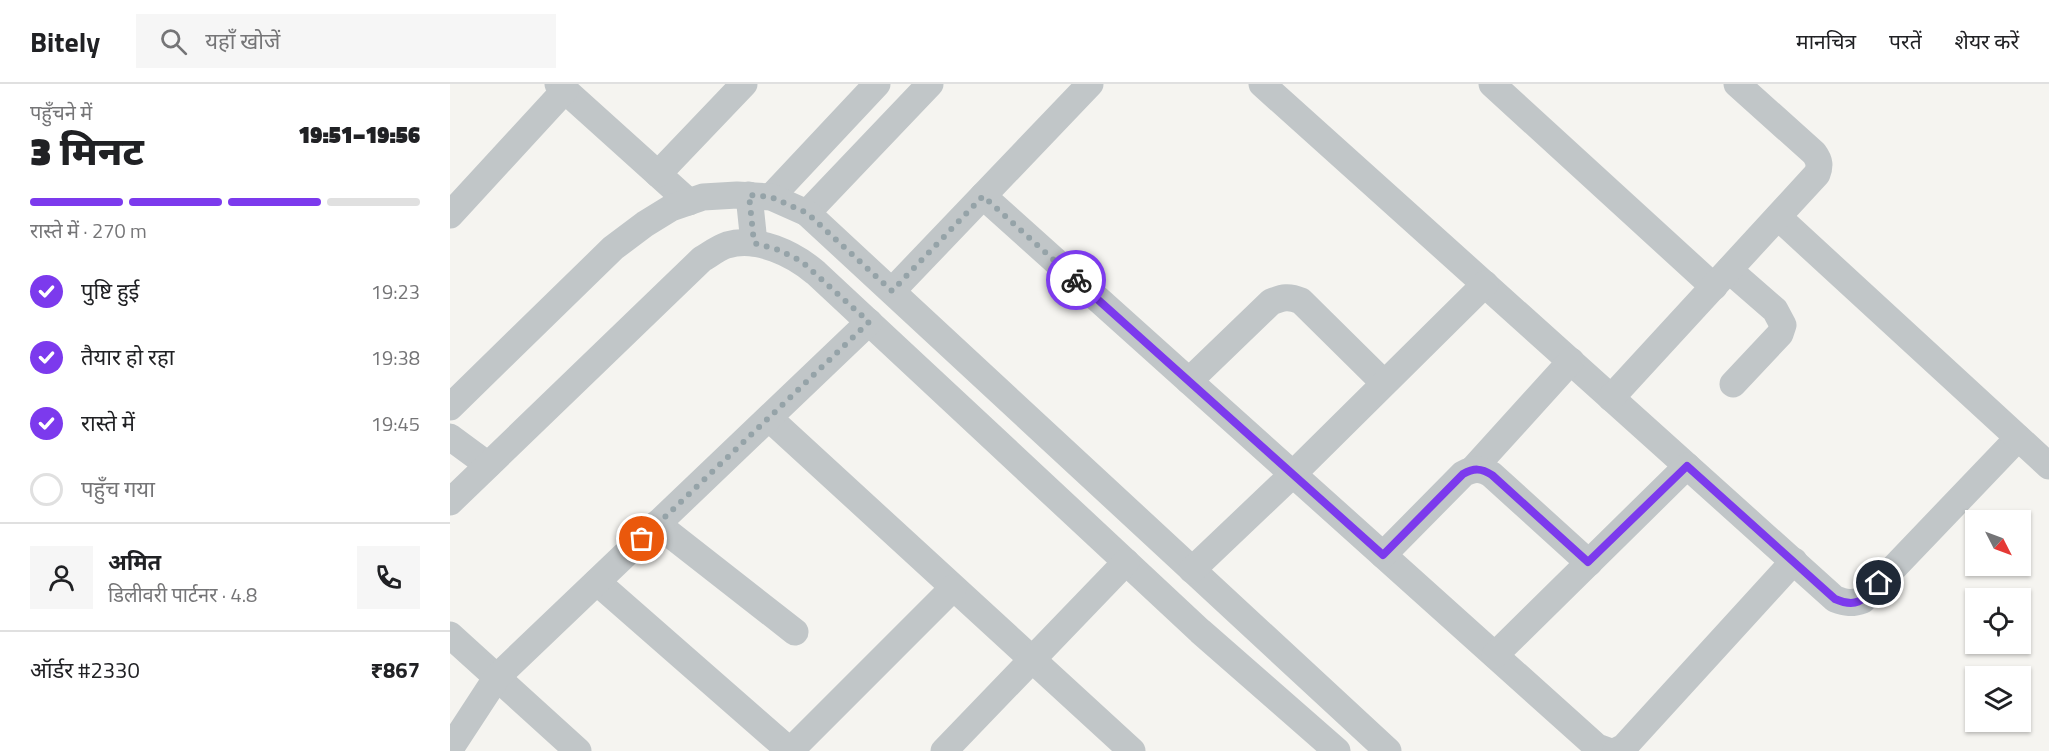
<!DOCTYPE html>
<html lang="hi">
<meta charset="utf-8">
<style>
body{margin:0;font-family:"Titillium Web","Noto Sans Devanagari",sans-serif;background:#f6f6f6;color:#202124;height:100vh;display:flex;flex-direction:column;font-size:22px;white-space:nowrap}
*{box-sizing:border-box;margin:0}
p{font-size:20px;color:#757577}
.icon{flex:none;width:33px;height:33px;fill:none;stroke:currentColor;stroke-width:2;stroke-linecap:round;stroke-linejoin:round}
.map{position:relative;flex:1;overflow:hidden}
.drawer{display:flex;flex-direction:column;background:#fff;width:450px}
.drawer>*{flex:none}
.needle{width:39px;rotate:132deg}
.buttons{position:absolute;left:1515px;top:426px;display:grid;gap:12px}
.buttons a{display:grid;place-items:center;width:66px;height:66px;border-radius:0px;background:#fff;box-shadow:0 2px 4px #0004;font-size:30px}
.pin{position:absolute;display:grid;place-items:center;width:51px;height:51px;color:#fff;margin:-26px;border:3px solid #fff;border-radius:50%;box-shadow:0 2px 6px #0007}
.courier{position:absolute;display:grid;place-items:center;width:60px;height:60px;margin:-30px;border:4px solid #7c3aed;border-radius:50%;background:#fff;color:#222;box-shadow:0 2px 8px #0007}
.summary em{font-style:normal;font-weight:800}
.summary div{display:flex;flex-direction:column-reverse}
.summary{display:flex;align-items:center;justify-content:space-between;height:102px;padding:0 30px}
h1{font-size:39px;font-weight:800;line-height:45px}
.bar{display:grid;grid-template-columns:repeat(4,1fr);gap:9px 6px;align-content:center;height:72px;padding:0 30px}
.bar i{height:8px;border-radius:4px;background:#e0e0e0}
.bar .current{background:#7c3aed}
.bar p{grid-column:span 4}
.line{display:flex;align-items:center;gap:15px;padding:0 30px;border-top:2px solid #e0e0e0}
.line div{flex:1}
.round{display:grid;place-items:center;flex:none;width:63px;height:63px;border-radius:0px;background:#f6f6f6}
ol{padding:0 30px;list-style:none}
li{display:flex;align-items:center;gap:18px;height:66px}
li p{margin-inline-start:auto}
li .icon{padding:6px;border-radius:50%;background:#7c3aed;color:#fff;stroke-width:4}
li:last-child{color:#757577}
li i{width:33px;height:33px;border:3px solid #e0e0e0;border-radius:50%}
header{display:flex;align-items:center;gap:36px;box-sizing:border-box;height:84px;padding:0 30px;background:#fff;border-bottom:2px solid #e0e0e0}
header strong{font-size:28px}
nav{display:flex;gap:33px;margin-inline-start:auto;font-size:21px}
.search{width:420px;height:54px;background:#f6f6f6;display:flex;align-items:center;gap:15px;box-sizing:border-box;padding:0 21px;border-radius:0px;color:#757577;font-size:22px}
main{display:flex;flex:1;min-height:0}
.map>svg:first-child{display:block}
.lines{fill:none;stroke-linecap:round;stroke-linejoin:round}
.minor{stroke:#c1c6c8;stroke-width:27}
.done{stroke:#95a3a8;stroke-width:6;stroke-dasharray:0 10.8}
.route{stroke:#7c3aed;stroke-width:8}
</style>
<header>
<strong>Bitely</strong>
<div class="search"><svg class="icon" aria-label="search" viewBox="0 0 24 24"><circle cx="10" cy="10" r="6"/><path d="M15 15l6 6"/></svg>यहाँ खोजें</div>
<nav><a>मानचित्र</a><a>परतें</a><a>शेयर करें</a></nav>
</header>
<main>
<section class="drawer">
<div class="summary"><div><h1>3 मिनट</h1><p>पहुँचने में</p></div><em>19:51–19:56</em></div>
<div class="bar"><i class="current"></i><i class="current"></i><i class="current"></i><i></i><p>रास्ते में · 270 m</p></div>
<ol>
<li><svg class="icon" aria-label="check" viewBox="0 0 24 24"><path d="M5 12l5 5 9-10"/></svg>पुष्टि हुई<p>19:23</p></li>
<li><svg class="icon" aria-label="check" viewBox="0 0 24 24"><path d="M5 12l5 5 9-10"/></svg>तैयार हो रहा<p>19:38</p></li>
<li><svg class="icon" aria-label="check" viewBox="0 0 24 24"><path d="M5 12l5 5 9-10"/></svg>रास्ते में<p>19:45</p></li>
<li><i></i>पहुँच गया</li>
</ol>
<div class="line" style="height:108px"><a class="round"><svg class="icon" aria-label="person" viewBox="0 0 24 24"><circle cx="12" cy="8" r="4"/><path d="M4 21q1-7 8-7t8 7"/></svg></a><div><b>अमित</b><p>डिलीवरी पार्टनर · 4.8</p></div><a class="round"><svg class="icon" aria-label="phone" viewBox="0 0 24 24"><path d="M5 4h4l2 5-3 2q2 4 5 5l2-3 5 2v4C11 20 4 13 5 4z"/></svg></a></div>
<div class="line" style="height:78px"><div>ऑर्डर #2330</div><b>₹867</b></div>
</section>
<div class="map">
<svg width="1599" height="667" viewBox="0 0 1599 667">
<rect width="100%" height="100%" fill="#f5f4f0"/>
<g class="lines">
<g class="minor">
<polyline points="108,0 239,118"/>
<path d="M 812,0 L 1385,515 C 1396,519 1402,520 1413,516 L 1568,354"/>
<polyline points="1042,0 1264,203"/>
<polyline points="208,90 294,0"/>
<polyline points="299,111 304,159"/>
<polyline points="533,112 1147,663 1158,667"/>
<polyline points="321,113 427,0"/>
<polyline points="357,129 480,0"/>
<polyline points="0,131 115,6"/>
<polyline points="1328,133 1599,382"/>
<polyline points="1279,186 1325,226 1333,241 1330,250 1283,300"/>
<polyline points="442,207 640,0"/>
<path d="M 739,297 L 821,218 C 833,213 839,212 851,217 L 934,299"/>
<path d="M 1161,314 L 1367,90 C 1370,82 1370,77 1364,69 L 1287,0"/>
<polyline points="0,323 163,164 195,140 221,124 253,113 287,111 321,113 357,129 938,667"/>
<polyline points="319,334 682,667"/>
<polyline points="0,353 38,381"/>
<polyline points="1023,385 1121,277"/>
<path d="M 0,418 L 252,175 C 259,171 268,164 277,161 C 307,152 344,170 366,189 L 750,547 L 887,667"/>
<polyline points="207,440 345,548"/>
<path d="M 933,471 L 1013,390 C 1024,384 1031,384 1042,391 L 1139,479"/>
<polyline points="742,486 843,390 1035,200"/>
<polyline points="147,498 340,667"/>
<polyline points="0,551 128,667"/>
<polyline points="1045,571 1237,382"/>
<polyline points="0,665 47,593 419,238"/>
<polyline points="340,667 503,504"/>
<polyline points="494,667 676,478"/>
<polyline points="1166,667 1174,663 1344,477"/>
</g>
</g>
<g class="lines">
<polyline class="done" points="192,455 419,238 351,177 329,166 304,159 299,111 321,113 357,129 442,207 533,112 626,196"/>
<path class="route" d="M 626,196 L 933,471 L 1013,390 C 1024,384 1031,384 1042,391 L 1138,478 L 1237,382 L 1385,515 C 1408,525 1414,515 1429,499"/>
</g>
</svg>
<div class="buttons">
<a><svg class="needle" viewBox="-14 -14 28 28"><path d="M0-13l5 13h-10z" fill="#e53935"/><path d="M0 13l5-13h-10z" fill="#757577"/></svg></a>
<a><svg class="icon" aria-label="locate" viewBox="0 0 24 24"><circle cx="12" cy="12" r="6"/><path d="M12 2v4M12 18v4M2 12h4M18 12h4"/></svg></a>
<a><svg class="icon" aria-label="layers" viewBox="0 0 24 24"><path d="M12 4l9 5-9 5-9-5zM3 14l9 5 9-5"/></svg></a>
</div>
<div class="pin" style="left:192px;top:455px;background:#ea580c"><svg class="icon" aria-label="bag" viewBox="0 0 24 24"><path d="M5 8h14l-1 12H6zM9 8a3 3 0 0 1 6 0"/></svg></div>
<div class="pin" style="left:1429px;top:499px;background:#1f2937"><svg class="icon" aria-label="home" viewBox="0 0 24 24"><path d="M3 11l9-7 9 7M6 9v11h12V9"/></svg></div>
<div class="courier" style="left:626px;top:196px"><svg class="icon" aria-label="bike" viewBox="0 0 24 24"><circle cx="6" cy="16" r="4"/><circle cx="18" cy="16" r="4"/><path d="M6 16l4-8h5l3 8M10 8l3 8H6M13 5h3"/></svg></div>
</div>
</main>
